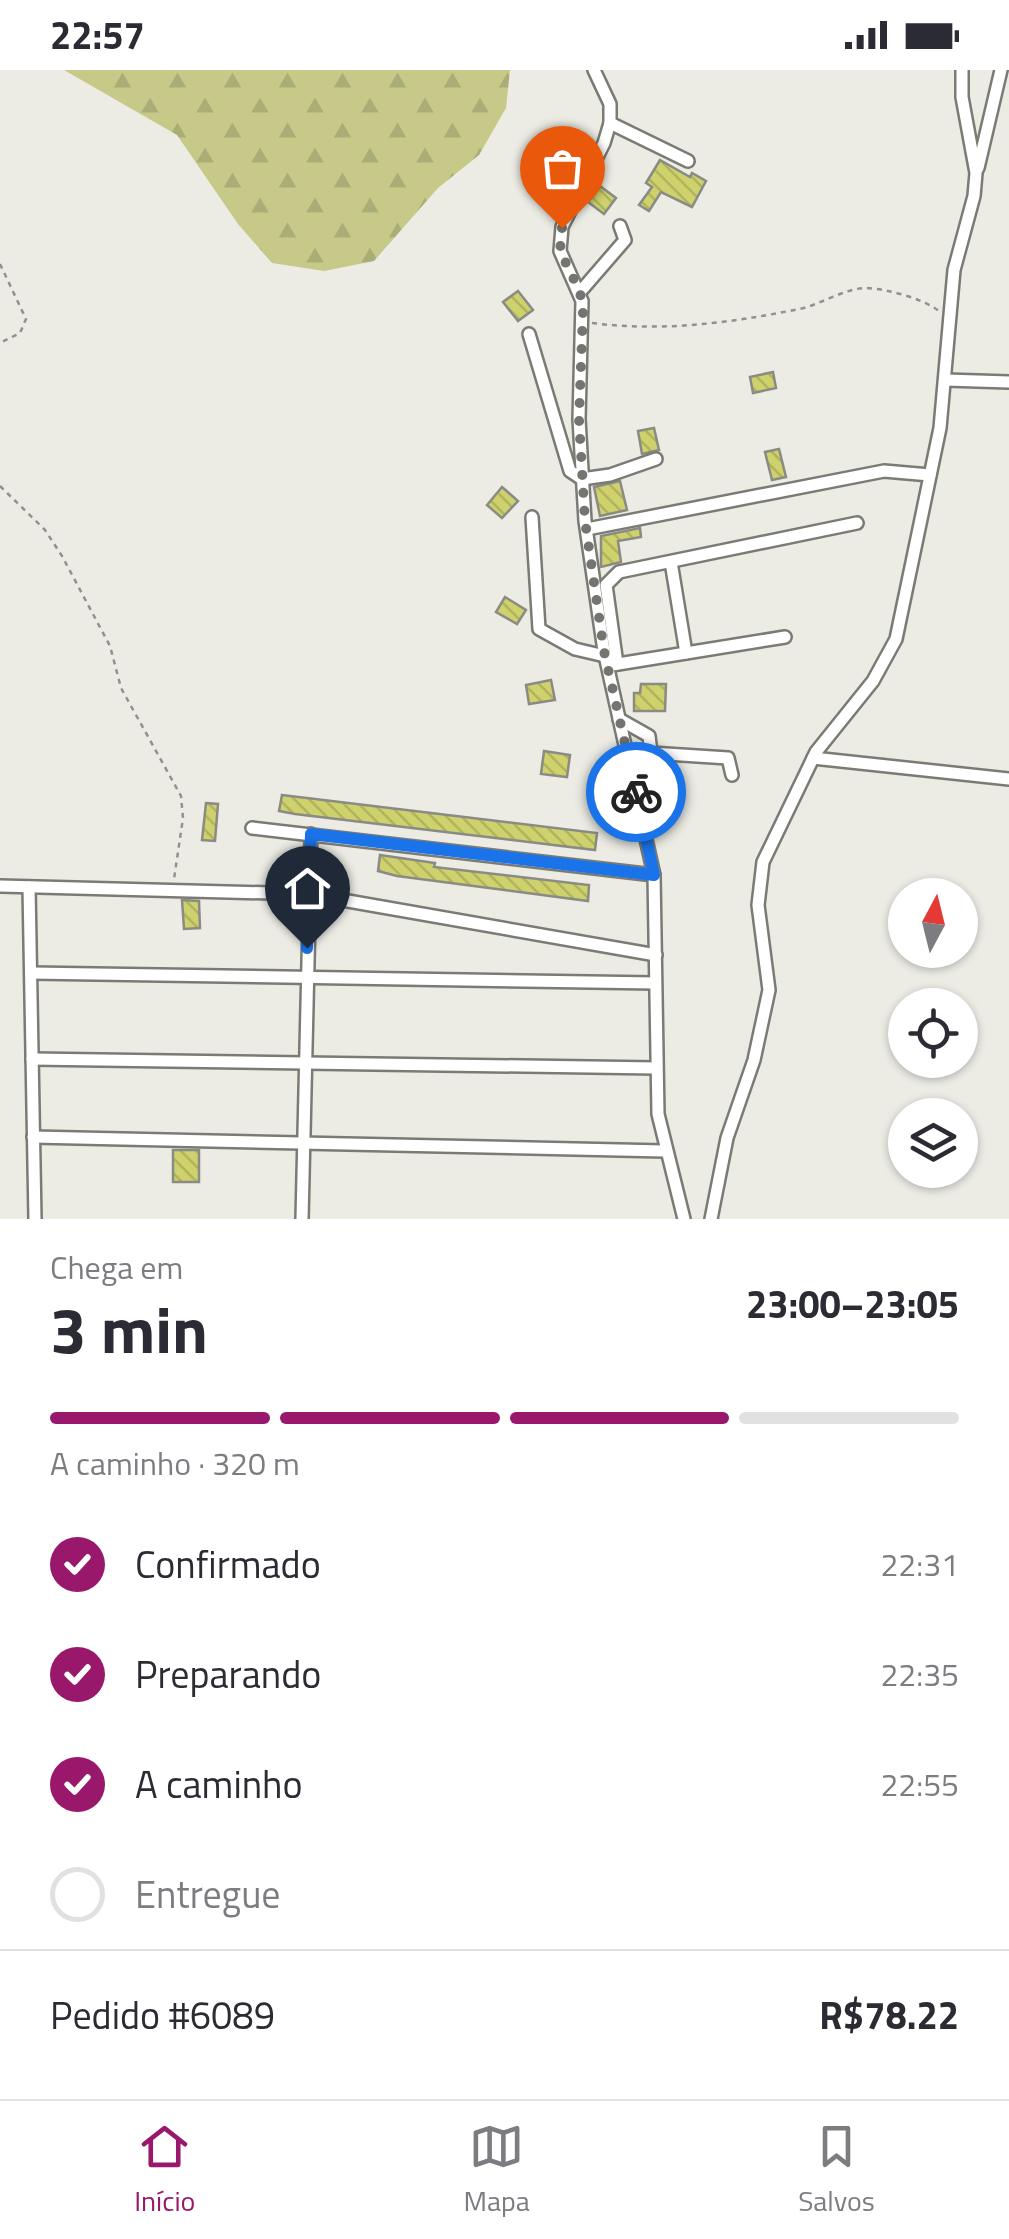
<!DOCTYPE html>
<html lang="pt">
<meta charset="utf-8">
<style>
body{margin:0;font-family:"Titillium Web",sans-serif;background:#f7f7f7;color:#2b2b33;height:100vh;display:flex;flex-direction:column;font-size:38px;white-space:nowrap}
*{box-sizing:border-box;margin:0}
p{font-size:32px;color:#7c7c81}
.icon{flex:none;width:55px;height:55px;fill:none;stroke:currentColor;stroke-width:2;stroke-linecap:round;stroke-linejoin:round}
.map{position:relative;height:1149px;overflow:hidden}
.sheet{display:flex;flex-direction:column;background:#fff;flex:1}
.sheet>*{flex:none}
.needle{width:65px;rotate:7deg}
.buttons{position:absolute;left:888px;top:808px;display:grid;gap:20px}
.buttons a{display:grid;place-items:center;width:90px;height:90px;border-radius:50%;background:#fff;box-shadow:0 2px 8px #0004;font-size:50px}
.pin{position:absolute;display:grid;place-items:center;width:85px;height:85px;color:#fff;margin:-102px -42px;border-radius:50% 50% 50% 0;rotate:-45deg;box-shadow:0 0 10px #0007}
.pin .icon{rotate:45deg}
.courier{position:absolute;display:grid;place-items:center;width:100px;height:100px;margin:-50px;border:8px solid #1a73e8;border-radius:50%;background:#fff;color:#222;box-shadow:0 2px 12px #0007}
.overview em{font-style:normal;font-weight:700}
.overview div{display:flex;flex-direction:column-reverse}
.overview{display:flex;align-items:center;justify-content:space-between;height:170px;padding:0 50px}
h1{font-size:65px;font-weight:700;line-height:75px}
.bar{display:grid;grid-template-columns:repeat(4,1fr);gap:15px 10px;align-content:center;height:120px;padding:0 50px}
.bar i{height:12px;border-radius:8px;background:#e1e1e2}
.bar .selected{background:#9a186c}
.bar p{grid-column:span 4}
.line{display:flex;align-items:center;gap:25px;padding:0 50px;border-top:2px solid #e1e1e2}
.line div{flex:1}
ol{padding:0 50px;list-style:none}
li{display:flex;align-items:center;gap:30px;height:110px}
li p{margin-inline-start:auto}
li .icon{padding:10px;border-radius:50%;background:#9a186c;color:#fff;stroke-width:4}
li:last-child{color:#7c7c81}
li i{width:55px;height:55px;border:5px solid #e1e1e2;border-radius:50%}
.status{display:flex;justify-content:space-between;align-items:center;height:70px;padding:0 50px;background:#fff;direction:ltr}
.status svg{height:28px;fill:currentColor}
.tabs{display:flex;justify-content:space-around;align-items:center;height:140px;border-top:2px solid #e1e1e2;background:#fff;font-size:28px;color:#7c7c81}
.tabs a{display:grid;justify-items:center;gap:5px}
.tabs .selected{color:#9a186c}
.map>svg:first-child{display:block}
.forest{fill:url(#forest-firs)}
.building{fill:url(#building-back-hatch);stroke:#8b8b85;stroke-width:2.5}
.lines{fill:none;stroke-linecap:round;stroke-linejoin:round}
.minor-casing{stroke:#7b7b75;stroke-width:16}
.path{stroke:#91918d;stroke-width:2.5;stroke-dasharray:5 5;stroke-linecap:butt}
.minor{stroke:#fff;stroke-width:11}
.done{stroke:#747470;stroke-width:10;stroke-dasharray:0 18}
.route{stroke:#1a73e8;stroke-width:12}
</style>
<div class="status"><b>22:57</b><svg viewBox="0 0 49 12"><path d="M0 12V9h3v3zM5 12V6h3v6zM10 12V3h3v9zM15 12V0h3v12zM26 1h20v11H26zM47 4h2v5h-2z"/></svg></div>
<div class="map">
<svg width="1009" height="1149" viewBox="0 0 1009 1149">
<defs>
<pattern id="forest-firs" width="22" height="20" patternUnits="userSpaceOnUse" patternTransform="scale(2.5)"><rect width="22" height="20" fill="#c7c988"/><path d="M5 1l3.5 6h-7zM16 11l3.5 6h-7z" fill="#abad76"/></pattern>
<pattern id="building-back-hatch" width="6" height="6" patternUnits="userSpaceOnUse" patternTransform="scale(2.5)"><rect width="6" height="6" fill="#ced16c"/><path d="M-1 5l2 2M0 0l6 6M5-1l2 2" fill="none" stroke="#b1b45e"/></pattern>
</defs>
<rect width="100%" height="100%" fill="#ecece5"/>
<polygon class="forest" points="64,0 510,0 506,38 479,85 438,118 374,191 324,201 272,193 238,154 177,65"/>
<g class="building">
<polygon points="660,90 690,107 692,103 706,111 692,137 661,122 649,141 639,135 652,117 646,113"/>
<polygon points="600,116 616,128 604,144 588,132"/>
<polygon points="518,221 533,240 518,251 503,232"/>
<polygon points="773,302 776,318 753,323 750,307"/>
<polygon points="654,358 659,380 642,384 638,361"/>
<polygon points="779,379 786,407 772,410 765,382"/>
<polygon points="620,411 627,440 600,446 594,417"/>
<polygon points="502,417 518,431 502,448 487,435"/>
<polygon points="640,458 641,467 618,471 621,492 601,497 601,466"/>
<polygon points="505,527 526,540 517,554 496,542"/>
<polygon points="551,610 555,630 529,634 526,615"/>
<polygon points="641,614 666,614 665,641 634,641 634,623 640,623"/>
<polygon points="544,681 570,685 567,707 541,704"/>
<polygon points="678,715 682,736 659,742 654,720"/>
<polygon points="282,725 597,763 595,780 295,744 279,741"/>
<polygon points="206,733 218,734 215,771 202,770"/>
<polygon points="380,785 435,793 434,797 589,815 588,831 397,806 378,801"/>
<polygon points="182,830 199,831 200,858 184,859"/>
<rect x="173" y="1080" width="26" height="32"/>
</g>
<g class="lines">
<defs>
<g id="minor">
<polyline points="594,0 610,34 610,53 604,73 562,157 560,181 582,231 579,349 585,451 604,581 654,805 658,1044 684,1149"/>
<polyline points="610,53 688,91"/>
<polyline points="978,98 1001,0"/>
<polyline points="580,222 625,170 620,156"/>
<polyline points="529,264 570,401 582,409 610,405 656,389"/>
<polyline points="946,310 1009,312"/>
<polyline points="532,447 539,559 575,579 605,586"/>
<polyline points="587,459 884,401 930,405"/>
<polyline points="671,492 686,583"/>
<polyline points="617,594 606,515 619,502 857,453"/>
<polyline points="612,595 785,567"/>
<polyline points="619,649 649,666 651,683"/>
<polyline points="813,688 1009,709"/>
<polyline points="630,696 651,683 728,688 732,705"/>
<polyline points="252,758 654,805"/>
<polyline points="0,816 308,824 656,885"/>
<polyline points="29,817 35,1149"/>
<polyline points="31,903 655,913"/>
<polyline points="32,989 656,998"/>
<polyline points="33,1067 664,1081"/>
<polyline points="302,1149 311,764"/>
<polyline points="711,1149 727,1068 754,990 769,920 758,835 763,792 816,682 873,611 896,569 940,358 954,200 974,126 976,103 962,27 962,0"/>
</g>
</defs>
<use href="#minor" class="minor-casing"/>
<g class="path">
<polyline points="0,194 26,249 20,263 0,273"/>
<path d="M 592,253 C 662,262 730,253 799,239 C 820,235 845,218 866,218 C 887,219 922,228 939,241"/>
<polyline points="0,416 45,460 62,486 110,576 121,618 181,726 183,748 174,809"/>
</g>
<use href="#minor" class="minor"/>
</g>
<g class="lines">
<polyline class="done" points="562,158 560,181 580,222 583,241 579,349 585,451 604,581 636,722"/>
<polyline class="route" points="307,878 311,764 654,805 636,722"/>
</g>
</svg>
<div class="buttons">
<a><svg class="needle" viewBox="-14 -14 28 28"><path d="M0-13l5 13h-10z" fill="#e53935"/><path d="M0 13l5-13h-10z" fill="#7c7c81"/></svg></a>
<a><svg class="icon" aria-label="locate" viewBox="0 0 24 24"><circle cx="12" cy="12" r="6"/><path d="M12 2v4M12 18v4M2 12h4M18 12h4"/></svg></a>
<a><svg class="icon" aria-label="layers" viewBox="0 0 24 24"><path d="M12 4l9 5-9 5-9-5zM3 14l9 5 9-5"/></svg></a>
</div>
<div class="pin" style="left:562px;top:158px;background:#ea580c"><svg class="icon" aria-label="bag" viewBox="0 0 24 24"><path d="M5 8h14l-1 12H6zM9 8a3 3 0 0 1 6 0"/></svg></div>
<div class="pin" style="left:307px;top:878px;background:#1f2937"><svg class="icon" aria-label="home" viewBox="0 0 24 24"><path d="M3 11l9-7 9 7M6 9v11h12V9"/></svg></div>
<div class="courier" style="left:636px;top:722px"><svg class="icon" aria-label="bike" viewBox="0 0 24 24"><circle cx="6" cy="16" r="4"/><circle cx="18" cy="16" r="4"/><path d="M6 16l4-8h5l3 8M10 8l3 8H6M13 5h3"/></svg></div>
</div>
<section class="sheet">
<div class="overview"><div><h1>3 min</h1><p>Chega em</p></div><em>23:00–23:05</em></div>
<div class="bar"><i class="selected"></i><i class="selected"></i><i class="selected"></i><i></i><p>A caminho · 320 m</p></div>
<ol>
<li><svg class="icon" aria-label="check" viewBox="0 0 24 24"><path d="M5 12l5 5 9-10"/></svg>Confirmado<p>22:31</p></li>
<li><svg class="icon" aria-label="check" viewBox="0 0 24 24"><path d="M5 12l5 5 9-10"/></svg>Preparando<p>22:35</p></li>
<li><svg class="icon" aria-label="check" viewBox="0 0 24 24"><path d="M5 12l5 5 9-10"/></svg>A caminho<p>22:55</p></li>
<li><i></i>Entregue</li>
</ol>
<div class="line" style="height:130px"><div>Pedido #6089</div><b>R$78.22</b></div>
</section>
<nav class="tabs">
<a class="selected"><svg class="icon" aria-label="home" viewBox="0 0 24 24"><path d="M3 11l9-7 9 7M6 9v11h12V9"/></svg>Início</a>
<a><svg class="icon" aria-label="map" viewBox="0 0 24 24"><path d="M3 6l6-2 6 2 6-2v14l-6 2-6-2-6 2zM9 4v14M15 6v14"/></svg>Mapa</a>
<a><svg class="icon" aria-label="saved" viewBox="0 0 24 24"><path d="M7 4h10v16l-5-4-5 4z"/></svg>Salvos</a>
</nav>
